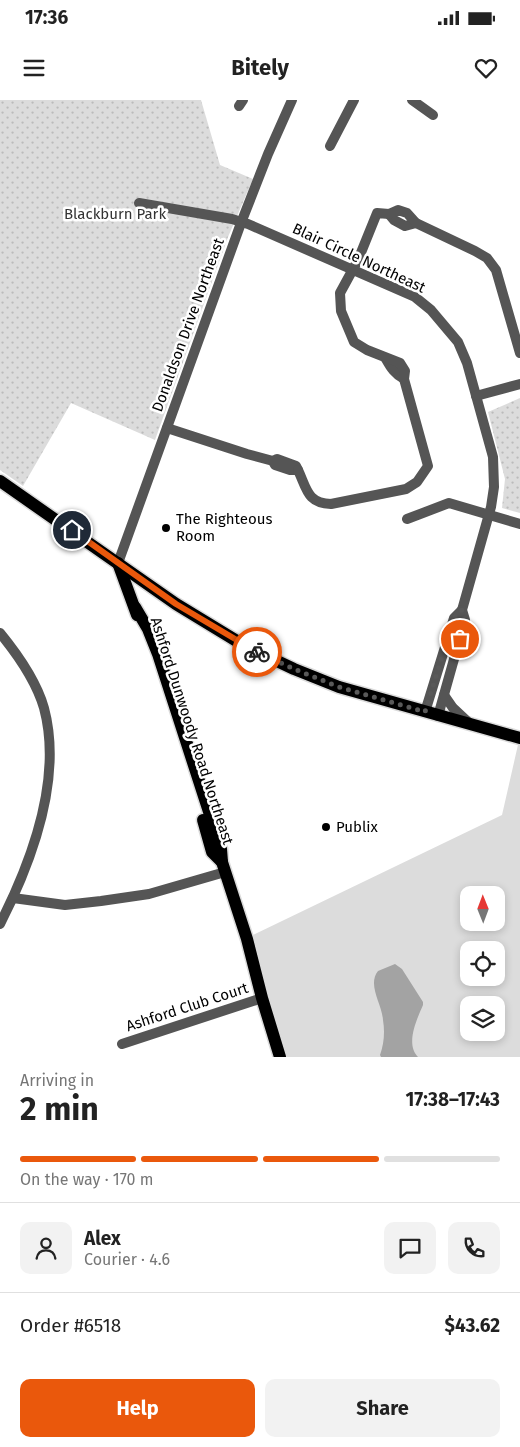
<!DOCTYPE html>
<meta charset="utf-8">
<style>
body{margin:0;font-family:"Fira Sans",sans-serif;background:#f2f2f2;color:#222;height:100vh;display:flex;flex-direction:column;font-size:19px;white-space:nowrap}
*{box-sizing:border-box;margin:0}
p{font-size:16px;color:#767676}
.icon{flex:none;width:28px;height:28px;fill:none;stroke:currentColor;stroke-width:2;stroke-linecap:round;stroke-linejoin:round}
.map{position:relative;height:957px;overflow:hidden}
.sheet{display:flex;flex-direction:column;background:#fff;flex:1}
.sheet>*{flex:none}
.needle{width:32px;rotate:359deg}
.buttons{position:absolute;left:460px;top:786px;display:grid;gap:10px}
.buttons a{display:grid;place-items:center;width:45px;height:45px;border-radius:10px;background:#fff;box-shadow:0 2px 8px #0003;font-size:25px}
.pin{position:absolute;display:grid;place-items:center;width:42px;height:42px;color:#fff;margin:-21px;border:2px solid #fff;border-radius:50%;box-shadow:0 1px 5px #0007}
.courier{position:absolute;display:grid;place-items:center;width:50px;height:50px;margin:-25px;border:4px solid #ea580c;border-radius:50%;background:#fff;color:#222;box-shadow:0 1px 6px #0007}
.headline em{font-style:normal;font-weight:700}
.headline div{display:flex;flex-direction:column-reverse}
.headline{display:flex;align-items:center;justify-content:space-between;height:85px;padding:0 20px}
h1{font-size:32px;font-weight:700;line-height:38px}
.bar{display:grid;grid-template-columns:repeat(4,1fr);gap:8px 5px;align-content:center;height:60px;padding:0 20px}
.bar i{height:6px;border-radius:4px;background:#e0e0e0}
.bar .selected{background:#ea580c}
.bar p{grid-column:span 4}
.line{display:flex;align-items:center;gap:12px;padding:0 20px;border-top:1px solid #e0e0e0}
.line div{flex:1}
.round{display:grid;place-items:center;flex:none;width:52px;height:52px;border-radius:10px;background:#f2f2f2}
.button{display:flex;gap:10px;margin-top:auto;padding:10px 20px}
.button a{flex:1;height:58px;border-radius:10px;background:#ea580c;color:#fff;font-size:20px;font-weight:700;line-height:58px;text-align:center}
.button a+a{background:#f2f2f2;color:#222}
.status{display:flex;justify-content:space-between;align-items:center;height:35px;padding:0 25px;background:#fff;direction:ltr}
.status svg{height:14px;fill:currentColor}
header{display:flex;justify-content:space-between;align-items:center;height:65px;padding:0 20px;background:#fff;font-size:22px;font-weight:700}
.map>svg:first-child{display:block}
.grass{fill:#dcdcdc;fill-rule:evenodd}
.park{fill:url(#park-dots)}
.water{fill:#a3a3a3}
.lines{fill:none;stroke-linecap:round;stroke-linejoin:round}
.major-casing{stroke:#dbdbdb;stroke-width:15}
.minor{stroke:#555;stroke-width:10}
.major{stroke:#000;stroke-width:12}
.done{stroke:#595959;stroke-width:5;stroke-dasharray:0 9}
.route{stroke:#ea580c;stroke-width:6}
.poi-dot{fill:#000;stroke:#fff;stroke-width:2}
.labels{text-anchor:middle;stroke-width:5;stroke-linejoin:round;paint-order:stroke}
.park-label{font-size:15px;fill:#333;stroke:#fff}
.street-label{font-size:15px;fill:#000;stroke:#fff}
.poi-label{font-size:15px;fill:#000;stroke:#fff;text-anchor:start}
</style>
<div class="status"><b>17:36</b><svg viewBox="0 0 49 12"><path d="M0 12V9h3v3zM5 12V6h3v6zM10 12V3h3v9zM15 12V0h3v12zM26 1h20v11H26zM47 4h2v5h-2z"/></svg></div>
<header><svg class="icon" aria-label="menu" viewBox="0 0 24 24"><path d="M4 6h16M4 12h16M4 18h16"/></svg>Bitely<svg class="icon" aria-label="heart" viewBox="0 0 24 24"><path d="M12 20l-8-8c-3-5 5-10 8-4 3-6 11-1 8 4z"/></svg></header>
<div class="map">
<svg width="520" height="957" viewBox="0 0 520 957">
<defs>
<pattern id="park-dots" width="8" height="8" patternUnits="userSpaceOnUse" patternTransform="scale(1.25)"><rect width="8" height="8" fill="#dcdcdc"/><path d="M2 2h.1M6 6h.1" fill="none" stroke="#bbb" stroke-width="1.8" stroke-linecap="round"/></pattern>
</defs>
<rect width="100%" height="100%" fill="#fff"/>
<path class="grass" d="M 520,636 L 520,957 L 280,957 L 249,837 L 502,715 ZM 469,795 L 496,795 L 496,822 L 469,822 ZM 469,850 L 496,850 L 496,878 L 469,878 ZM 469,905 L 496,905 L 496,932 L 469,932 Z"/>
<g class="park">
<polygon points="0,0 201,0 220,65 253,79 228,137 155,340 71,303 23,386 0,370"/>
<polygon points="520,298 520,413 502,408 505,379 488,312"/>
</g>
<path class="water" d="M 395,864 L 402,869 L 423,902 L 423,905 C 417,919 405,944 418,957 L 381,957 L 380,955 C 384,944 385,932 383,920 C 382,904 367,885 378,871 Z"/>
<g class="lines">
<defs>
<g id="major">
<polyline points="0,381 176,504 245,546 294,569 339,587 520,638"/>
<polyline points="118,463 137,515"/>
<polyline points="135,507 148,529 158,554 221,749 222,762 247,839 262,898 280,957"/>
<polyline points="203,720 212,752 222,762"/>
</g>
</defs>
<use href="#major" class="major-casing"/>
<g class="minor">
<polyline points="412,0 433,15"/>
<polyline points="239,6 243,0"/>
<polyline points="330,46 354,0"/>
<polyline points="139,103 232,119 248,124 415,197 431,210 458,242 467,263 493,357 494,387 491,407 462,510 465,520 438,616"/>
<polyline points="389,114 394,120 405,126 416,123"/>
<path d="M 386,259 C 391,268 395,274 404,279"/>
<polyline points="476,296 520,284"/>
<polyline points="167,328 247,354 273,361"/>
<polygon points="277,359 296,366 298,370 290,370 275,365 273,361"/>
<path d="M 298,370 C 307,389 307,403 331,404 L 406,389 L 417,382 L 428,366 L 404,279 L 405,271 L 400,263 L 367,250 L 354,242 L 341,211 L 340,193 L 358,160 L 377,113 L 389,114 L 398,110 L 407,113 L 416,123 L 475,151 L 487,158 L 496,170 L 520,253"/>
<polyline points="407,419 449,403 520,424"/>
<polyline points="118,463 241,123 268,54 292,0"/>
<path d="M 0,533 C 18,555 36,580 44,608 C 63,679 32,761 0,824"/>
<polyline points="444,595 453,608 469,623"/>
<polyline points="425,612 454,518 462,510"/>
<polyline points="13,798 65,805 101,801 149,794 225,772"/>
<polyline points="122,944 262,898"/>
</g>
<use href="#major" class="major"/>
</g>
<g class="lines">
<polyline class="done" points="257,552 294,569 339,587 425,612 454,518 462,510 465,520 460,539"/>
<polyline class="route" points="72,430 176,504 257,552"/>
</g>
<g class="poi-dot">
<circle cx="166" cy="428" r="5"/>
<circle cx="326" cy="727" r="5"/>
</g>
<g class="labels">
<g class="park-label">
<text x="115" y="119">Blackburn Park</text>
</g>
<g class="street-label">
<text transform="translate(359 158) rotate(25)" y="5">Blair Circle Northeast</text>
<text transform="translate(188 225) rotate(-70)" y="5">Donaldson Drive Northeast</text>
<text transform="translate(192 631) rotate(72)" y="5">Ashford Dunwoody Road Northeast</text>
<text transform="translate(187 907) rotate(-18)" y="5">Ashford Club Court</text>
</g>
<g class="poi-label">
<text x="176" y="424">The Righteous<tspan x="176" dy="17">Room</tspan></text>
<text x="336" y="732">Publix</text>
</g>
</g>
</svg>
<div class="buttons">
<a><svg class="needle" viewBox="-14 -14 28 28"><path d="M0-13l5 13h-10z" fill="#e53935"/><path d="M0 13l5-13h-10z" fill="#767676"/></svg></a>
<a><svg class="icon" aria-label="locate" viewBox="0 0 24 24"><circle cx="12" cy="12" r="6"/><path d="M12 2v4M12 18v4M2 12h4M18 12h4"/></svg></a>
<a><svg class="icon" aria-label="layers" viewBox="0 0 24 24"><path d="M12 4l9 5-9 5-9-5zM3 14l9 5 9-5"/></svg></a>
</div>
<div class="pin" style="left:460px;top:539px;background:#ea580c"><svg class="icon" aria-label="bag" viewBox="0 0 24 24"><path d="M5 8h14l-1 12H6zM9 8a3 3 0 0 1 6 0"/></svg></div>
<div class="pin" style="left:72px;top:430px;background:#1f2937"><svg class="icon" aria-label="home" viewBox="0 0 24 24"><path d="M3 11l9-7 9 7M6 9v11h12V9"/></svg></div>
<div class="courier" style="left:257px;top:552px"><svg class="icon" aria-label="bike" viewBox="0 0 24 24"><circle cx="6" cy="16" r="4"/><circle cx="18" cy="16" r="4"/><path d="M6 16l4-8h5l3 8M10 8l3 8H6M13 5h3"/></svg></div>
</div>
<section class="sheet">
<div class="headline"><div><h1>2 min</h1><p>Arriving in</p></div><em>17:38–17:43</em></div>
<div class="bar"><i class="selected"></i><i class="selected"></i><i class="selected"></i><i></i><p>On the way · 170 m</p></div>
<div class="line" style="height:90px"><a class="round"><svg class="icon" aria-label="person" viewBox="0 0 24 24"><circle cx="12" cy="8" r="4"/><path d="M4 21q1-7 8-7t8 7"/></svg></a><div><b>Alex</b><p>Courier · 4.6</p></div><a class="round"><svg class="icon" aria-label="chat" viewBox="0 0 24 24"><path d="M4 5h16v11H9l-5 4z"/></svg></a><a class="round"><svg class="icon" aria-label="phone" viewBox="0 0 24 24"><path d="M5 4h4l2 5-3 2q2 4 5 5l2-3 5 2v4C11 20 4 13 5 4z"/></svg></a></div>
<div class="line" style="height:65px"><div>Order #6518</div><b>$43.62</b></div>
<div class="button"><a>Help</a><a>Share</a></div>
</section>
